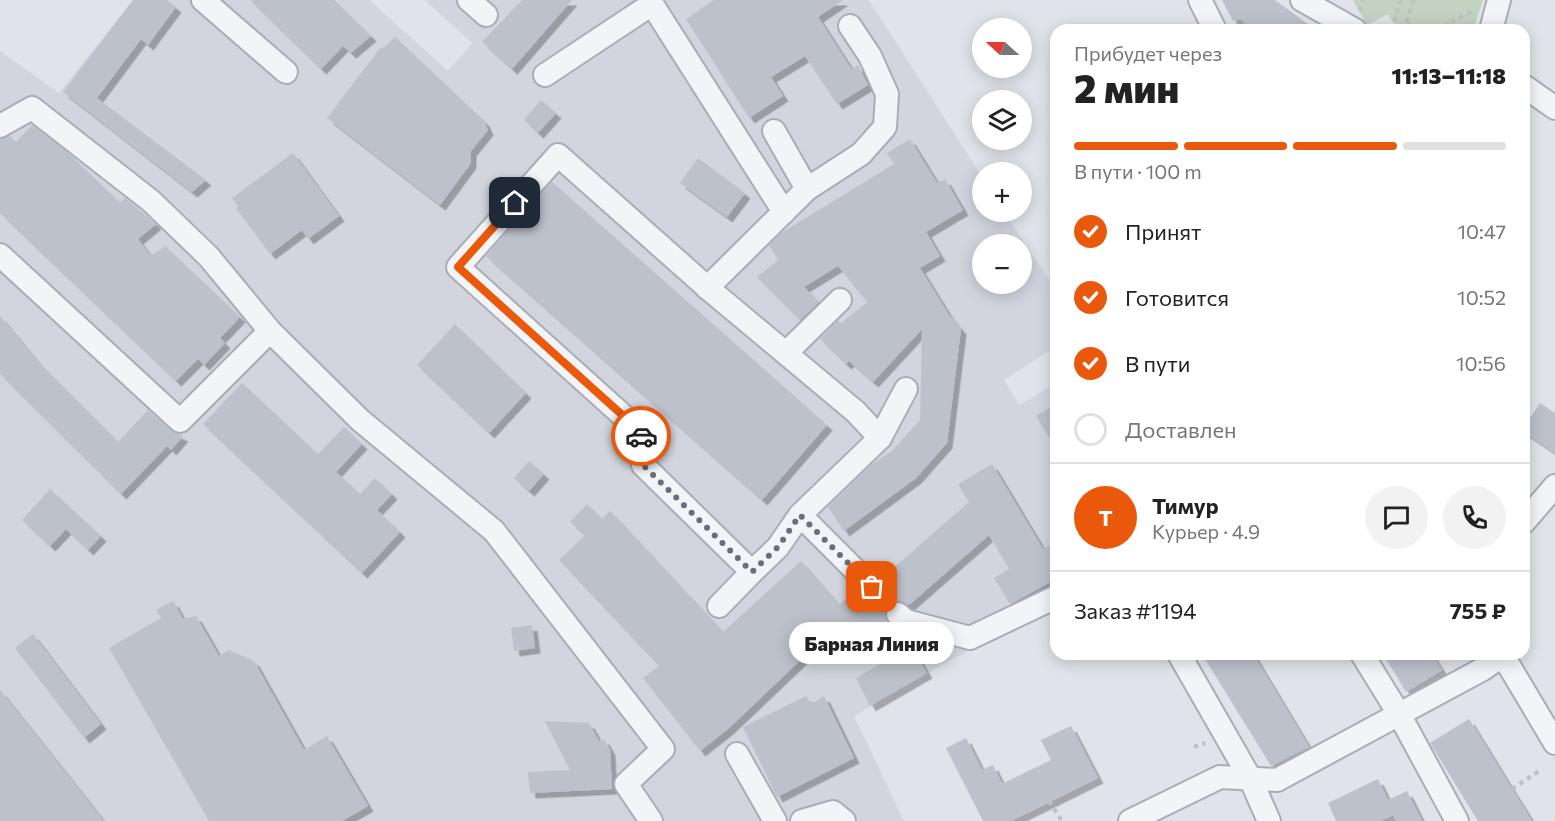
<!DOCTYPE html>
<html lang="ru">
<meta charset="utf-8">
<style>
body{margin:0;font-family:Commissioner,sans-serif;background:#f2f2f2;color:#222;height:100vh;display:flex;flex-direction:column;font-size:22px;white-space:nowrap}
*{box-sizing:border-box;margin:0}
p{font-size:20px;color:#767676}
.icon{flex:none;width:33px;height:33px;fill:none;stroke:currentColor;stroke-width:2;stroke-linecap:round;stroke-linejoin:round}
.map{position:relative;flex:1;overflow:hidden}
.details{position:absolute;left:1050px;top:24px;width:480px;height:636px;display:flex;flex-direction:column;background:#fff;border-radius:18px;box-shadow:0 3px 15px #0003}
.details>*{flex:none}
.needle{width:39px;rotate:291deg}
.fabs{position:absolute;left:972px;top:18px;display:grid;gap:12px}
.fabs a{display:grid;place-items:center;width:60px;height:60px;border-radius:50%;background:#fff;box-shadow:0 3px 15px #0003;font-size:30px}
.pin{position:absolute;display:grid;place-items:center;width:51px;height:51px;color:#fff;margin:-26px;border-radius:12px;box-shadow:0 3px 9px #0006}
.courier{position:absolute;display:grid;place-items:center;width:60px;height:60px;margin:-30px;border:4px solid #ea580c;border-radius:50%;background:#fff;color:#222;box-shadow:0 2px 8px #0007}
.bubble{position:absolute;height:42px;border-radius:21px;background:#fff;box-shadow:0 3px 15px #0003;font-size:20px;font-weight:800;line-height:42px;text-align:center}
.overview em{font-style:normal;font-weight:800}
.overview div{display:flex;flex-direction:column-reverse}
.overview{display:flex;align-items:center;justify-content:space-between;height:102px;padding:0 24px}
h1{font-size:39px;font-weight:800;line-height:45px}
.bar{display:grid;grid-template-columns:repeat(4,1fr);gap:9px 6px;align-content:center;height:72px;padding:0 24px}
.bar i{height:8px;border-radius:4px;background:#e0e0e0}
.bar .selected{background:#ea580c}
.bar p{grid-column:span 4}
.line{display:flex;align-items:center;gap:15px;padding:0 24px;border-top:2px solid #e0e0e0}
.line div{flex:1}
.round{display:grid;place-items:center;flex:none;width:63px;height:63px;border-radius:32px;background:#f2f2f2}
ol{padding:0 24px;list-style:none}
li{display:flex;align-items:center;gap:18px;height:66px}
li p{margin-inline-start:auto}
li .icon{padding:6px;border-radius:50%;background:#ea580c;color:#fff;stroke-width:4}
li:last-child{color:#767676}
li i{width:33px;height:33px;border:3px solid #e0e0e0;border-radius:50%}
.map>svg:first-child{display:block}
.built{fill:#d2d5de;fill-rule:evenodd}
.green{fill:#c4d2c1}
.building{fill:#bdc1cb;filter:url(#shadow)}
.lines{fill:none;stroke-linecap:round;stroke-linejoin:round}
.minor-tunnel{stroke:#bbbfc7;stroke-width:22;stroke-dasharray:22 11;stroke-linecap:butt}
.minor-casing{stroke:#a9adb6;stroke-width:26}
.path{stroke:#bdc1c7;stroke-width:4;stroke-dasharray:4.5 4.5;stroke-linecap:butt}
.minor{stroke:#f2f4f7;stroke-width:22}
.done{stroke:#686e7b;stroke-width:6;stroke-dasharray:0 10.8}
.route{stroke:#ea580c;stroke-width:8}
</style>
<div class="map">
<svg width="1555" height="821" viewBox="0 0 1555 821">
<defs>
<filter id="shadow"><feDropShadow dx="5.5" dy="5.5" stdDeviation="0" flood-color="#0004"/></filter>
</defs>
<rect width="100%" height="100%" fill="#e0e3e9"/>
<path class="built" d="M 133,0 L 369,0 L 448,71 L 472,43 L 425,0 L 869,0 L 982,177 L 982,212 L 1004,212 L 1056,290 L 1056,346 L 1004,380 L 1019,405 L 1056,383 L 1056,584 L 1051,588 L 1056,604 L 927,673 L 854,716 L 904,821 L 0,821 L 0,51 L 59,93 ZM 982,244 L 1022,244 L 1022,284 L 982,284 Z"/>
<polygon class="green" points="1353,0 1483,0 1473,30 1398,30 1388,14 1367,25"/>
<g class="building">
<polygon points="133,0 167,0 176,7 148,45 141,39 97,98 206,180 192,192 63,92"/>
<polygon points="250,0 334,0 371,36 351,53 343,46 321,69"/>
<polygon points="522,0 572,0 512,69 482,42"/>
<polygon points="714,0 843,0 818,17 852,70 858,65 868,85 837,104 805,56 771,77 783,96 749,118 686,19"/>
<polygon points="1222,0 1275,0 1316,30 1248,30 1242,19 1233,21"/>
<polygon points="395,37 484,121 488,130 471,151 471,163 440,205 327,118 381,47 383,48"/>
<polygon points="541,100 556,113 538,133 524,120"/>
<polygon points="32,125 68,153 120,203 125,198 156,224 138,239 151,256 165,246 240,317 220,338 225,343 204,365 198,359 176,381 0,213 0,139 10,136 16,142"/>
<polygon points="910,139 937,183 945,179 963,210 926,232 940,256 920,268 949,315 961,329 947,443 916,478 844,531 828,507 872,464 892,451 920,420 922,329 873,382 849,361 846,364 820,339 838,321 841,323 867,302 838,266 804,287 819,302 800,320 757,277 778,260 769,245 781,233 894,164 887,153"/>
<polygon points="293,153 339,216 308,239 302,230 270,254 236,208 238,206 232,198"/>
<polygon points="698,158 745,193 727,217 680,183"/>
<polygon points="552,182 827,425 762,500 486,256"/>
<polygon points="0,316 38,362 118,442 148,410 171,431 183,436 171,450 167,446 121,494 0,374"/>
<polygon points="455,324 526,393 489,433 417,365"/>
<polygon points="242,383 318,454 344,427 362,444 336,472 360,494 375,478 392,494 377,510 400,532 362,573 203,424"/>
<polygon points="1540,403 1555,413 1555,453 1524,432 1524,427"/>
<polygon points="1056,404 1056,449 1036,416"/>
<polygon points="529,461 544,474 529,491 514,478"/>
<polygon points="992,464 1043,549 1056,542 1056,579 1010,604 994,578 1009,569 989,535 909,605 900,601 888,605 885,612 888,623 846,658 832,630 728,729 700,751 643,678 659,666 559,560 585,535 570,522 587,504 602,519 610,511 723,632 801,561 839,605 856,590 862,596 875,600 885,591 882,578 969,502 958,484"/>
<polygon points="50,489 101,536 88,550 66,529 50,546 22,520"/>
<polygon points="173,601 183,619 196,616 219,656 229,650 254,661 304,750 327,736 368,806 342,821 209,821 109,648 161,618 156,610"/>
<polygon points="532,625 535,648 514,651 511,628"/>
<polygon points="33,634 101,724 84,738 15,648"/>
<polygon points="911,646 927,673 870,706 856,678"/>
<polygon points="1202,654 1253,654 1309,747 1271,766"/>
<polygon points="1383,654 1432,654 1442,670 1406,692"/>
<polygon points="0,690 104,821 0,821"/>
<polygon points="806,696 811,704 824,696 854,758 777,797 743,727"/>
<polygon points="1469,719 1512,789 1532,821 1478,821 1430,743"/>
<polygon points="545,721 589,723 599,741 604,739 610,750 612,789 530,793 528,772 570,770"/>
<polygon points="1071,726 1098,778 1011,821 983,821 946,748 966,738 982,770 993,765 1002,784 1051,760 1041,740"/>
<polygon points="1378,779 1388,800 1407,791 1422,821 1396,821 1393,815 1380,821 1336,821 1328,803"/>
</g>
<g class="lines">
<polyline class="minor-tunnel" points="872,587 898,614"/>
<defs>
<g id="minor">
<polyline points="203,0 286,72"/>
<polyline points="469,0 486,15"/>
<polyline points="1200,0 1215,30"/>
<polyline points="1302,0 1355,30"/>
<polyline points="1491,30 1499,0"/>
<polyline points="545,75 652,4 784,212"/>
<polyline points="1524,86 1555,108"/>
<polyline points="0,126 32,108 151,201 209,257 270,331 360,420 494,531 663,749 626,784 651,821"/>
<polyline points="774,131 807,189"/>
<polyline points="0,255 180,421 270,331"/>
<polyline points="707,288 807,189 861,154 885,127 887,94 870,56 850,26"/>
<polyline points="786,353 840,300"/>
<polyline points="880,438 906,389"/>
<polyline points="800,515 880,438 856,412 710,290 558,155 458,267 640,431 643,465 752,572 778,547 800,515 872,587"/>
<polyline points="1524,522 1555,486"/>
<polyline points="719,606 752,572"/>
<polyline points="898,614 906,621 970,638 1056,597"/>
<polyline points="1179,654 1250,778 1269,821"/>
<polyline points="1362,654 1399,714 1457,821"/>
<polyline points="1502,654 1555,743"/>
<polyline points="737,754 775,821"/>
<polyline points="802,821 833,812 844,821"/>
<polyline points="1130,821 1220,777 1277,780 1483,669 1503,655"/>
</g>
</defs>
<use href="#minor" class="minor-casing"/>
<g class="path">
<polyline points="1360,11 1363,0"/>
<polyline points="1407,20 1412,30"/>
<polyline points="1391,30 1401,0"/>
<polyline points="1403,30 1414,0"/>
<polyline points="1435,30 1475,10"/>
<polyline points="1459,30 1470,25"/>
<polyline points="1194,747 1205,743"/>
<polyline points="1512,789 1542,769"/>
<polyline points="1049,801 1062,821"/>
</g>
<use href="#minor" class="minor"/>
</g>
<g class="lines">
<polyline class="done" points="641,436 643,465 752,572 778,547 800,515 872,587"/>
<polyline class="route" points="515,203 458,267 640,431 641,436"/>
</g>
</svg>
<div class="fabs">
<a><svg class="needle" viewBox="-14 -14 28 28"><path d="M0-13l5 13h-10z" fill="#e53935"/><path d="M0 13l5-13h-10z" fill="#767676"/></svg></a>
<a><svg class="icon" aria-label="layers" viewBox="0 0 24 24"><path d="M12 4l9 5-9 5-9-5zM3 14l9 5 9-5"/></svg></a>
<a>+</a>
<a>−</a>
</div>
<div class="pin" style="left:872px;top:587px;background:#ea580c"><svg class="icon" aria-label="bag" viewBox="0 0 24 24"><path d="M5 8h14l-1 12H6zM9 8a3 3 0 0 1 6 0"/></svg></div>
<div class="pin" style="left:515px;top:203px;background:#1f2937"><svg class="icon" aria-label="home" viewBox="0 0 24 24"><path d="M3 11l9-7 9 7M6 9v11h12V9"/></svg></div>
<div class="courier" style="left:641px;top:436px"><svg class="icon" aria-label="car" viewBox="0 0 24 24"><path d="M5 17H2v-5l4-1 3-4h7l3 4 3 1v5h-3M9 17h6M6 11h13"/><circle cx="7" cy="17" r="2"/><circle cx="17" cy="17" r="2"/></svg></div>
<div class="bubble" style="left:789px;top:622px;width:165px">Барная Линия</div>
<section class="details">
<div class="overview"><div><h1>2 мин</h1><p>Прибудет через</p></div><em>11:13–11:18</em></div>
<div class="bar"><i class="selected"></i><i class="selected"></i><i class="selected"></i><i></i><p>В пути · 100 m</p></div>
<ol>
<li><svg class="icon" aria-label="check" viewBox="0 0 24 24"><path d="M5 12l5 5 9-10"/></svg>Принят<p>10:47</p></li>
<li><svg class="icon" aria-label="check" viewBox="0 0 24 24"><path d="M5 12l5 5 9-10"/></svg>Готовится<p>10:52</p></li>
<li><svg class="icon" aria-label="check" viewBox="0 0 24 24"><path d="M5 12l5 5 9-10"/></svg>В пути<p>10:56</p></li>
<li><i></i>Доставлен</li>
</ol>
<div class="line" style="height:108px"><b class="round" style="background:#ea580c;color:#fff">Т</b><div><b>Тимур</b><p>Курьер · 4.9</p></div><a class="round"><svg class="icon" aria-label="chat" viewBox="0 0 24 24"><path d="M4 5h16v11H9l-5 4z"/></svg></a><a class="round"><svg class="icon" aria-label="phone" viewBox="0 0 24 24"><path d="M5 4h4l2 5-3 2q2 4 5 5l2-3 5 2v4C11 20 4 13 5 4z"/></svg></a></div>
<div class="line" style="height:78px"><div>Заказ #1194</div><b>755 ₽</b></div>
</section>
</div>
